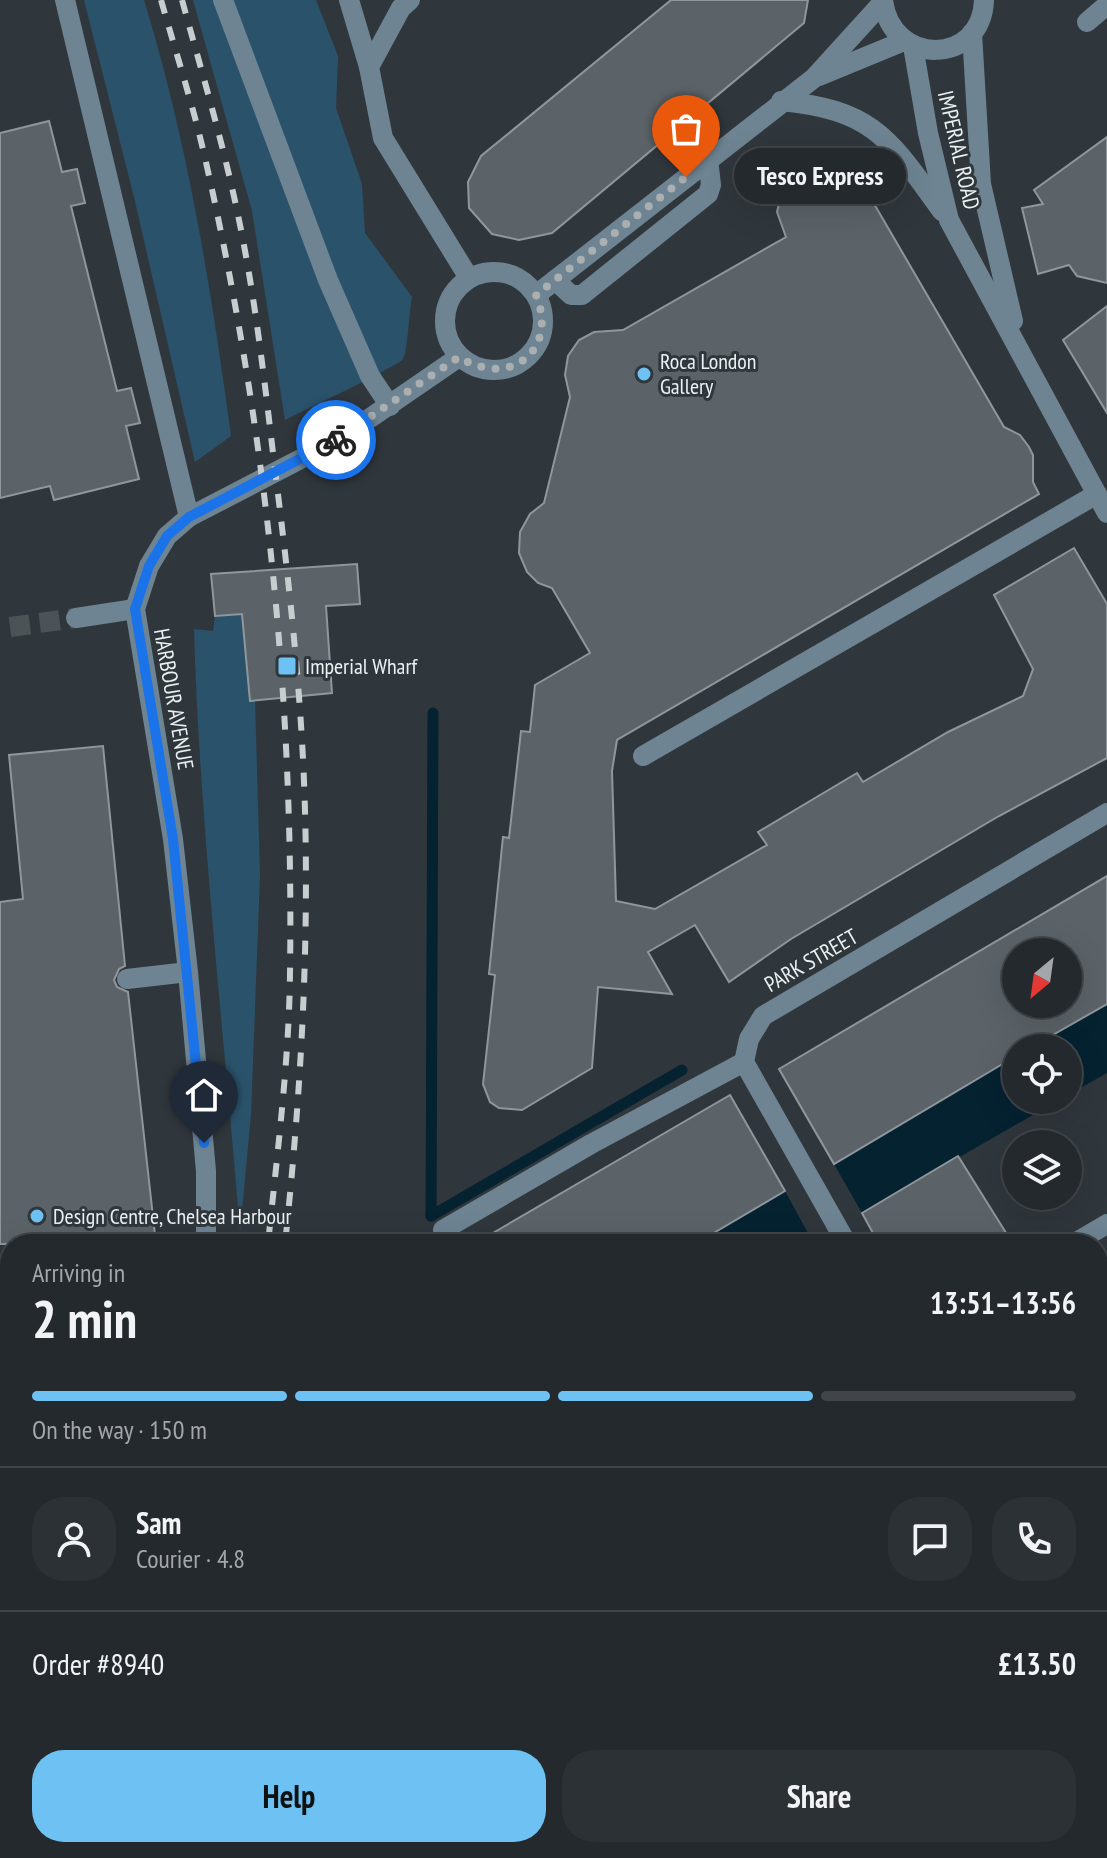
<!DOCTYPE html>
<meta charset="utf-8">
<style>
body{margin:0;font-family:"PT Sans Narrow",sans-serif;background:#2c3135;color:#f1f3f6;height:100vh;display:flex;flex-direction:column;font-size:30px;white-space:nowrap}
*{box-sizing:border-box;margin:0}
p{font-size:26px;color:#a3a6aa}
.icon{flex:none;width:44px;height:44px;fill:none;stroke:currentColor;stroke-width:2;stroke-linecap:round;stroke-linejoin:round}
.map{position:relative;flex:1;overflow:hidden}
.details{position:absolute;left:0px;top:1234px;width:1108px;height:624px;display:flex;flex-direction:column;background:#24292d;border-radius:32px 32px 0 0;box-shadow:0 8px 32px #0002,0 0 0 2px #414549}
.details>*{flex:none}
.needle{width:52px;rotate:209deg}
.tools{position:absolute;left:1002px;top:938px;display:grid;gap:16px}
.tools a{display:grid;place-items:center;width:80px;height:80px;border-radius:50%;background:#24292d;box-shadow:0 8px 32px #0002,0 0 0 2px #414549;font-size:40px}
.pin{position:absolute;display:grid;place-items:center;width:68px;height:68px;color:#fff;margin:-82px -34px;border-radius:50% 50% 50% 0;rotate:-45deg;box-shadow:0 0 8px #0007}
.pin .icon{rotate:45deg}
.courier{position:absolute;display:grid;place-items:center;width:80px;height:80px;margin:-40px;border:6px solid #1a73e8;border-radius:50%;background:#fff;color:#222;box-shadow:0 2px 10px #0007}
.bubble{position:absolute;height:56px;border-radius:28px;background:#24292d;box-shadow:0 8px 32px #0002,0 0 0 2px #414549;font-size:26px;font-weight:600;line-height:56px;text-align:center}
.overview em{font-style:normal;font-weight:600}
.overview div{display:flex;flex-direction:column-reverse}
.overview{display:flex;align-items:center;justify-content:space-between;height:136px;padding:0 32px}
h1{font-size:52px;font-weight:600;line-height:60px}
.bar{display:grid;grid-template-columns:repeat(4,1fr);gap:12px 8px;align-content:center;height:96px;padding:0 32px}
.bar i{height:10px;border-radius:6px;background:#414549}
.bar .active{background:#6ec2f3}
.bar p{grid-column:span 4}
.line{display:flex;align-items:center;gap:20px;padding:0 32px;border-top:2px solid #414549}
.line div{flex:1}
.round{display:grid;place-items:center;flex:none;width:84px;height:84px;border-radius:32px;background:#2c3135}
.action{display:flex;gap:16px;margin-top:auto;padding:16px 32px}
.action a{flex:1;height:92px;border-radius:32px;background:#6ec2f3;color:#111;font-size:32px;font-weight:600;line-height:92px;text-align:center}
.action a+a{background:#2c3135;color:#f1f3f6}
.map>svg:first-child{display:block}
.green{fill:#2a536b}
.water{fill:#052231}
.lines{fill:none;stroke-linecap:round;stroke-linejoin:round}
.stream{stroke:#052231;stroke-width:11}
.building{fill:#5b6368;stroke:#8f979c;stroke-width:2;fill-rule:evenodd}
.minor-tunnel{stroke:#4c5357;stroke-width:20;stroke-dasharray:20 10;stroke-linecap:butt}
.minor{stroke:#6e8492;stroke-width:20}
.rail{stroke:#c8cdd0;stroke-width:6;stroke-dasharray:14 14;stroke-linecap:butt}
.done{stroke:#aaafb2;stroke-width:8;stroke-dasharray:0 14.4}
.route{stroke:#1a73e8;stroke-width:10}
.poi-dot{fill:#6ec2f3;stroke:#30373c;stroke-width:3}
.labels{text-anchor:middle;stroke-width:6;stroke-linejoin:round;paint-order:stroke}
.street-label{font-size:22px;fill:#ebf0f2;stroke:#30373c}
.poi-label{font-size:22px;fill:#ebf0f2;stroke:#30373c;text-anchor:start}
</style>
<div class="map">
<svg width="1107" height="1858" viewBox="0 0 1107 1858">
<rect width="100%" height="100%" fill="#30373c"/>
<g class="green">
<path d="M 84,0 L 144,0 C 188,143 211,288 231,436 L 195,462 L 134,197 Z"/>
<path d="M 193,0 L 316,0 L 338,56 L 336,108 L 362,184 L 365,233 L 412,297 C 409,311 408,350 403,359 C 398,366 301,412 285,420 L 252,211 Z"/>
<path d="M 242,614 L 250,700 L 255,700 L 260,875 L 251,1114 L 240,1232 C 224,1031 200,830 194,629 L 213,631 L 215,616 Z"/>
</g>
<g class="water">
<polygon points="1107,1004 1107,1073 1068,1095 1068,1048 1030,1048"/>
<polygon points="1016,1056 1016,1100 1059,1100 862,1213 834,1164"/>
<polygon points="785,1191 814,1244 695,1244"/>
<polygon points="240,1848 361,1848 367,1858 240,1858"/>
<polygon points="555,1848 656,1848 641,1858 539,1858"/>
</g>
<g class="lines">
<g class="stream">
<polyline points="431,1216 433,713"/>
<polyline points="431,1216 682,1070"/>
</g>
</g>
<g class="building">
<polygon points="671,0 808,0 804,23 552,233 519,240 492,234 469,208 468,182 481,156"/>
<polygon points="49,121 62,172 77,169 85,203 71,206 117,391 131,388 140,423 126,426 139,479 54,500 50,486 0,498 0,133"/>
<polygon points="1107,137 1107,283 1077,276 1069,265 1038,274 1022,208 1043,204 1034,190"/>
<polygon points="819,165 843,171 866,190 1004,427 1020,435 1029,447 1033,455 1033,482 1039,494 617,740 612,771 616,901 655,909 767,845 758,832 857,773 863,782 948,732 1023,696 1033,669 994,595 1074,548 1107,604 1107,758 999,816 791,939 729,982 695,925 648,952 672,994 598,987 592,1068 522,1110 499,1108 490,1102 483,1084 495,975 489,974 503,837 509,838 521,731 530,732 535,685 590,653 552,588 538,583 527,572 519,553 520,532 530,514 544,503 570,397 565,375 568,356 579,340 594,332 623,330 786,237 777,212 782,191 796,173"/>
<polygon points="1107,306 1107,413 1063,340"/>
<polygon points="357,564 360,604 326,606 332,693 250,701 242,614 215,616 211,574"/>
<polygon points="103,746 125,966 119,969 114,980 117,987 128,992 156,1244 0,1244 0,902 23,899 9,755"/>
<path d="M 1107,876 L 1107,1004 L 1030,1048 L 1016,1048 L 1016,1056 L 834,1164 L 779,1069 ZM 1016,952 L 1068,952 L 1068,1004 L 1016,1004 Z"/>
<polygon points="730,1095 785,1191 695,1244 474,1244"/>
<polygon points="958,1156 1013,1244 879,1244 862,1213"/>
</g>
<g class="lines">
<polyline class="minor-tunnel" points="10,627 76,618"/>
<g class="minor">
<polyline points="65,0 189,517"/>
<polyline points="223,0 328,280 370,376 390,406"/>
<polyline points="349,0 369,67"/>
<polyline points="410,0 401,8 369,67 383,138 469,278"/>
<path d="M 883,0 C 891,67 982,66 984,0"/>
<polyline points="1087,22 1107,5"/>
<polyline points="972,33 981,184 1013,321"/>
<polyline points="913,46 928,133 949,220 1107,513"/>
<polyline points="819,76 904,41"/>
<path d="M 781,101 C 875,110 890,140 942,211"/>
<circle cx="494" cy="321" r="49"/>
<polyline points="555,280 571,295 582,295 708,194 711,185 708,159"/>
<polyline points="536,295 814,78 883,2"/>
<polyline points="76,618 135,609"/>
<polyline points="643,756 1097,494"/>
<polyline points="127,979 188,972"/>
<polyline points="443,1230 591,1144 744,1062"/>
<polyline points="206,1244 206,1171 188,972 173,839 135,609 149,566 167,536 189,517 341,438 459,357"/>
<polyline points="847,1244 744,1062 749,1039 763,1016 1107,813"/>
<polyline points="1073,1244 1107,1224"/>
<polyline points="1098,1520 1107,1518"/>
<polyline points="0,1564 10,1561"/>
<polyline points="1098,1693 1107,1709"/>
<polyline points="692,1858 708,1848"/>
</g>
<g class="rail">
<path d="M 161,0 C 176,53 193,105 205,158 C 266,426 294,699 290,973 C 289,1063 277,1155 268,1244"/>
<path d="M 182,0 C 202,73 224,146 239,220 C 256,302 265,386 275,470 C 287,566 298,662 303,759 C 311,920 302,1083 285,1244"/>
<polyline points="192,1858 193,1848"/>
<polyline points="210,1858 212,1848"/>
</g>
</g>
<g class="lines">
<path class="done" d="M 336,440 L 459,357 C 509,389 559,351 536,295 L 686,177"/>
<polyline class="route" points="204,1143 173,839 135,609 149,566 167,536 189,517 336,440"/>
</g>
<g class="poi-dot">
<circle cx="644" cy="374" r="8"/>
<rect x="277" y="656" width="20" height="20" rx="4"/>
<circle cx="37" cy="1216" r="8"/>
</g>
<g class="labels">
<g class="street-label">
<text transform="translate(959 150) rotate(77)" y="8">IMPERIAL ROAD</text>
<text transform="translate(174 699) rotate(80)" y="8">HARBOUR AVENUE</text>
<text transform="translate(811 960) rotate(-30)" y="8">PARK STREET</text>
</g>
<g class="poi-label">
<text x="660" y="369">Roca London<tspan x="660" dy="25">Gallery</tspan></text>
<text x="305" y="674">Imperial Wharf</text>
<text x="53" y="1224">Design Centre, Chelsea Harbour</text>
</g>
</g>
</svg>
<div class="tools">
<a><svg class="needle" viewBox="-14 -14 28 28"><path d="M0-13l5 13h-10z" fill="#e53935"/><path d="M0 13l5-13h-10z" fill="#a3a6aa"/></svg></a>
<a><svg class="icon" aria-label="locate" viewBox="0 0 24 24"><circle cx="12" cy="12" r="6"/><path d="M12 2v4M12 18v4M2 12h4M18 12h4"/></svg></a>
<a><svg class="icon" aria-label="layers" viewBox="0 0 24 24"><path d="M12 4l9 5-9 5-9-5zM3 14l9 5 9-5"/></svg></a>
</div>
<div class="pin" style="left:686px;top:177px;background:#ea580c"><svg class="icon" aria-label="bag" viewBox="0 0 24 24"><path d="M5 8h14l-1 12H6zM9 8a3 3 0 0 1 6 0"/></svg></div>
<div class="pin" style="left:204px;top:1143px;background:#1f2937"><svg class="icon" aria-label="home" viewBox="0 0 24 24"><path d="M3 11l9-7 9 7M6 9v11h12V9"/></svg></div>
<div class="courier" style="left:336px;top:440px"><svg class="icon" aria-label="bike" viewBox="0 0 24 24"><circle cx="6" cy="16" r="4"/><circle cx="18" cy="16" r="4"/><path d="M6 16l4-8h5l3 8M10 8l3 8H6M13 5h3"/></svg></div>
<div class="bubble" style="left:734px;top:148px;width:172px">Tesco Express</div>
<section class="details">
<div class="overview"><div><h1>2 min</h1><p>Arriving in</p></div><em>13:51–13:56</em></div>
<div class="bar"><i class="active"></i><i class="active"></i><i class="active"></i><i></i><p>On the way · 150 m</p></div>
<div class="line" style="height:144px"><a class="round"><svg class="icon" aria-label="person" viewBox="0 0 24 24"><circle cx="12" cy="8" r="4"/><path d="M4 21q1-7 8-7t8 7"/></svg></a><div><b>Sam</b><p>Courier · 4.8</p></div><a class="round"><svg class="icon" aria-label="chat" viewBox="0 0 24 24"><path d="M4 5h16v11H9l-5 4z"/></svg></a><a class="round"><svg class="icon" aria-label="phone" viewBox="0 0 24 24"><path d="M5 4h4l2 5-3 2q2 4 5 5l2-3 5 2v4C11 20 4 13 5 4z"/></svg></a></div>
<div class="line" style="height:104px"><div>Order #8940</div><b>£13.50</b></div>
<div class="action"><a>Help</a><a>Share</a></div>
</section>
</div>
